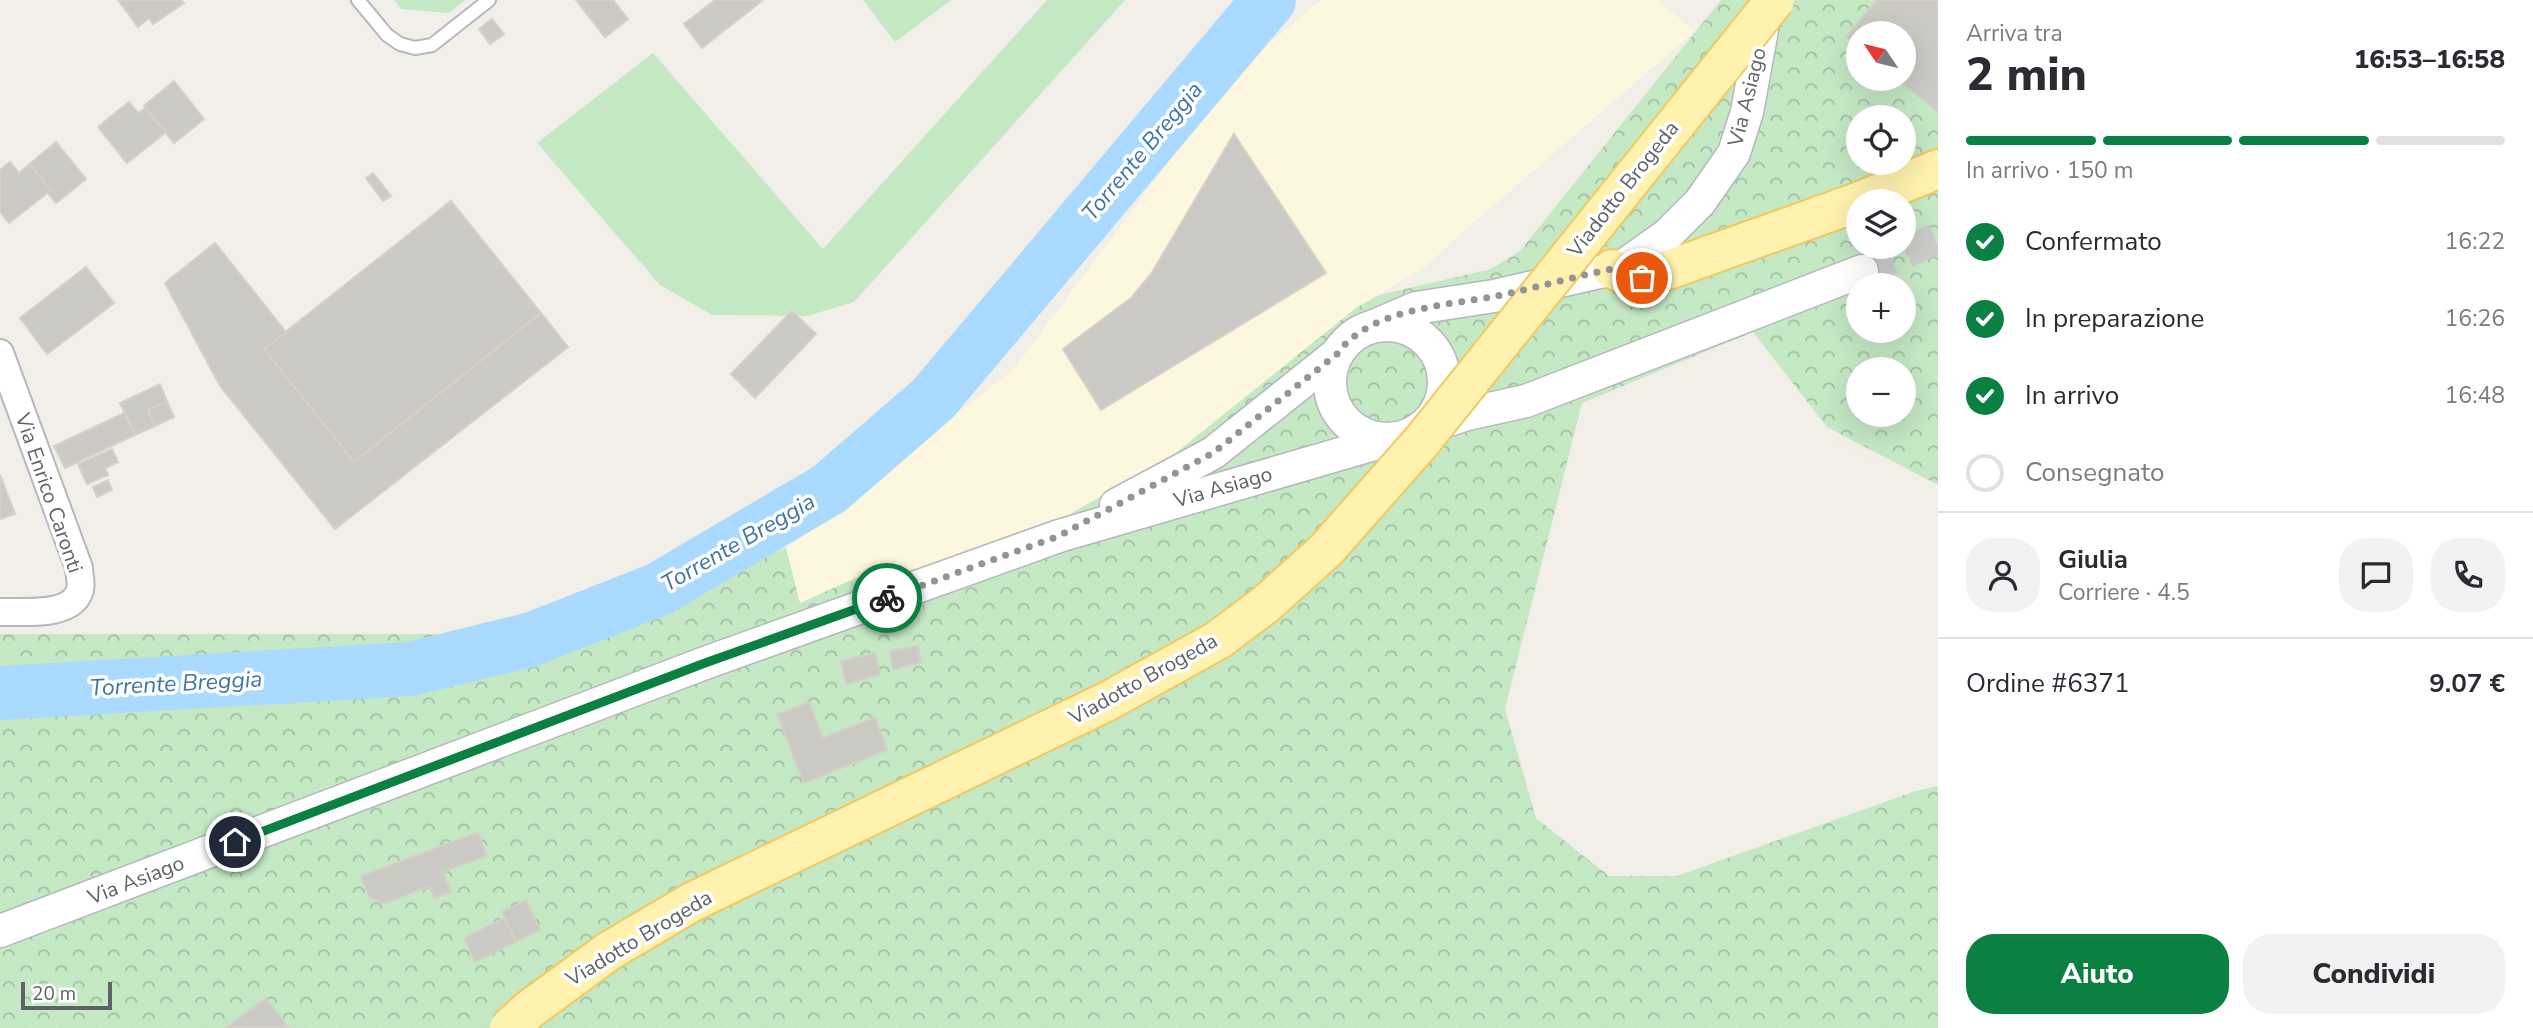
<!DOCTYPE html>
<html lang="it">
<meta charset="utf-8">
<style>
body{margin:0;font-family:"Nunito Sans",sans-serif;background:#f2f2f3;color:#2b2b33;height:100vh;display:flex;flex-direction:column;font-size:26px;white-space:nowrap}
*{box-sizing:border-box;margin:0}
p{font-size:23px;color:#7c7c81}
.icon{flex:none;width:38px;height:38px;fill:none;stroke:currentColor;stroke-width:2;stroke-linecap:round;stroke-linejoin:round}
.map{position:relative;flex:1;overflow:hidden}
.panel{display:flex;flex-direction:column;background:#fff;width:595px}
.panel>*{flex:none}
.needle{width:46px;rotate:305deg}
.controls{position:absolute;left:1846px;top:21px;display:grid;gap:14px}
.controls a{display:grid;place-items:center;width:70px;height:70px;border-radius:50%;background:#fff;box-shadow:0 7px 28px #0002;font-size:35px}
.scale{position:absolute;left:21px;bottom:18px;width:91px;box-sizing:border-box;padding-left:7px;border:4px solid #5f6368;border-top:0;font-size:19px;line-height:24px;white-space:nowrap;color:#5f6368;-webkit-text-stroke:5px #fff;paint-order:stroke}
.pin{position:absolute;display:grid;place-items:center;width:60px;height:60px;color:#fff;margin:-30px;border:4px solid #fff;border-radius:50%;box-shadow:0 2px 7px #0007}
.courier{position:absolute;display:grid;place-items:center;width:70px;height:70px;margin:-35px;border:5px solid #0b8043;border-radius:50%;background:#fff;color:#222;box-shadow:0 2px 9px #0007}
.summary em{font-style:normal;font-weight:800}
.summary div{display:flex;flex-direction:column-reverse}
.summary{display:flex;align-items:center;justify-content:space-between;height:119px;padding:0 28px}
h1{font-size:46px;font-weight:800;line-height:52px}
.bar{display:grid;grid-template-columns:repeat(4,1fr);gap:10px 7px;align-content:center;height:84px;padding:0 28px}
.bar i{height:9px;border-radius:5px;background:#e1e1e2}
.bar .current{background:#0b8043}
.bar p{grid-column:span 4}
.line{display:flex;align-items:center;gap:18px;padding:0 28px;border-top:2px solid #e1e1e2}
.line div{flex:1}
.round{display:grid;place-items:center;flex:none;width:74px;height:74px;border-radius:28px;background:#f2f2f3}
ol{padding:0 28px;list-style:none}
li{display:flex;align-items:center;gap:21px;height:77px}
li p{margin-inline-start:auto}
li .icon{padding:7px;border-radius:50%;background:#0b8043;color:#fff;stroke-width:4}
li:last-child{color:#7c7c81}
li i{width:38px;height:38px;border:4px solid #e1e1e2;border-radius:50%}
.primary-button{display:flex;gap:14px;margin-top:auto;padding:14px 28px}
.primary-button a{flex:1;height:80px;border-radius:28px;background:#0b8043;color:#fff;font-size:28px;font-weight:800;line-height:80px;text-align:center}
.primary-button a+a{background:#f2f2f3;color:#2b2b33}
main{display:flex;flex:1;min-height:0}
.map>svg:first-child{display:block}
.commercial{fill:#fef7e0}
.forest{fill:url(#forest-crowns);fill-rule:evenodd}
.garden{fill:#c5e8c5}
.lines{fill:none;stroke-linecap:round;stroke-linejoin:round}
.river{stroke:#aadaff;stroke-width:54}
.building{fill:#cccac5;stroke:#d6d1c6;stroke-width:2}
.tertiary-tunnel{stroke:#ccccc8;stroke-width:32;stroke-dasharray:32 16;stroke-linecap:butt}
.service-casing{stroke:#b5b8bc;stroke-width:16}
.minor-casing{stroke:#b5b8bc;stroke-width:30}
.tertiary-casing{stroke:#b5b8bc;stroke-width:35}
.primary-casing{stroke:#f2c960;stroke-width:42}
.service{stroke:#fff;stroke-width:12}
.minor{stroke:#fff;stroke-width:26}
.tertiary{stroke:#fff;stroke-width:32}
.primary{stroke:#fff2af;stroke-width:38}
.primary-bridge-casing{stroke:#f2c960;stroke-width:42;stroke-linecap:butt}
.primary-bridge{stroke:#fff2af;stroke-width:38}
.done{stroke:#929495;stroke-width:7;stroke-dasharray:0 12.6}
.route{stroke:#0b8043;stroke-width:9}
.labels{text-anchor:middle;stroke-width:7;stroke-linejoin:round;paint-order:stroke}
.street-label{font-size:21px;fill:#5f6368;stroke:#fff}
.water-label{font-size:23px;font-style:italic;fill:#4174aa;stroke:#fff}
</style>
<main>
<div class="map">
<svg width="1938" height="1028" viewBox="0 0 1938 1028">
<defs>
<pattern id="forest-crowns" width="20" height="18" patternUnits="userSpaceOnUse" patternTransform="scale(1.75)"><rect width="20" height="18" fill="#c5e8c5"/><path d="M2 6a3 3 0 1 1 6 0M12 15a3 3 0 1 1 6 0" fill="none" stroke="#a3c0a4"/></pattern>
</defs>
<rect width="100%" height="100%" fill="#f1efe8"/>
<polygon class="commercial" points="1321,0 1657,0 1695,31 1456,238 1426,266 1356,308 1172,456 1041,530 858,595 858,578 800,603 786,548 1014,369 1209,108 1269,44"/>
<path class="forest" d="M 1721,0 L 1938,0 L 1938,485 L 1827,427 L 1753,332 L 1582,403 L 1505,709 L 1536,818 L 1609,876 L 1677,876 L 1916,791 L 1938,786 L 1938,1028 L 0,1028 L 0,634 L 439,634 L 786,548 L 800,603 L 858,577 L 858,594 L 1042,530 L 1172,456 L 1356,308 L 1379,295 L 1491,269 L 1520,251 ZM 1858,33 L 1904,33 L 1904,79 L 1858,79 ZM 1858,117 L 1904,117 L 1904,163 L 1858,163 ZM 1858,201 L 1904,201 L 1904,247 L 1858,247 ZM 1858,285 L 1904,285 L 1904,331 L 1858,331 ZM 1858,369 L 1904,369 L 1904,415 L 1858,415 Z"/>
<g class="garden">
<polygon points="394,0 465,0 449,13 401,9"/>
<polygon points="863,0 951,0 895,42"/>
<polygon points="1047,0 1125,0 854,302 807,316 712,315 660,285 537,143 653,53 823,249"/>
</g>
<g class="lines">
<polyline class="river" points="0,693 410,669 527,641 659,589 829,489 933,399 1269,0"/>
</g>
<g class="building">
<polygon points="118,0 181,0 184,3 153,24 149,18 138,27"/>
<polygon points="576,0 613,0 628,19 605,37"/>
<polygon points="715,0 763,0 702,48 684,24"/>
<polygon points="1877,0 1938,0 1938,112 1897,79 1904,79 1904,33 1858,33 1858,47 1846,37"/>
<polygon points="492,19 504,34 490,44 479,29"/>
<polygon points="174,81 204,119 174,143 144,106"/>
<polygon points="129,102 138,113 145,108 166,132 127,163 98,127"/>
<polygon points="1234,134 1326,273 1101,410 1063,349 1131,298 1151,274"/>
<polygon points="56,142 86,179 56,203 48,193 51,190 30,164"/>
<polygon points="10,162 19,173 30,164 51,190 9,223 0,212 0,170"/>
<polygon points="373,173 391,196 383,201 366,178"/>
<polygon points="451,201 541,313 354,462 264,349"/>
<polygon points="215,243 286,332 264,349 354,462 541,313 568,347 335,529 220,386 165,283"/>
<polygon points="86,267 114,303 47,354 20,318"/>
<polygon points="792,311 816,334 755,398 731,374"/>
<polygon points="160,384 167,402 148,410 155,426 135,435 120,403"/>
<polygon points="167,402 174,417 155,426 148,410"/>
<polygon points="124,413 135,435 65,468 54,446"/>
<polygon points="112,449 118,462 105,468 108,475 87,484 78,464"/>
<polygon points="0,475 15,514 0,519"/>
<polygon points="108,480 112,490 97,497 93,487"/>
<polygon points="918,646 921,663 893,669 890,651"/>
<polygon points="875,653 880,675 846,684 841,661"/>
<polygon points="809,702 823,738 875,717 887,750 804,783 777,714"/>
<polygon points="478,832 487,856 443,872 451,892 434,898 430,886 384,904 369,897 361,876"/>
<polygon points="526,900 540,930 516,942 502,912"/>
<polygon points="504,918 516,942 475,962 464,938"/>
<polygon points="266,998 289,1028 226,1028"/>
</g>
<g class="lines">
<polyline class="tertiary-tunnel" points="1862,271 1938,238"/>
<defs>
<polyline id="service" points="358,0 387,35 400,44 415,48 432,45 489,0"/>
<path id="minor" d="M 0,353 L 79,568 C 79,574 82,584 80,590 C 72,618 22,611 0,612"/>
<g id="tertiary">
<circle cx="1387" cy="382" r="57"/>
<polyline points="1372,327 1416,308 1494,296 1622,267 1667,235 1700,202 1734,153 1747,112 1766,8"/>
<polyline points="1428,427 1467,414 1526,401 1862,271"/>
<polyline points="1116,505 1213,453 1337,354"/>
<polyline points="0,931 705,663 1059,536 1388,440"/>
</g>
<g id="primary">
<polyline points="1860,201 1938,169"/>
<polyline points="1612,269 1631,277 1651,276 1858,202"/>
</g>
</defs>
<use href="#service" class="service-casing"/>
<use href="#minor" class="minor-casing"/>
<use href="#tertiary" class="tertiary-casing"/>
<use href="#primary" class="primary-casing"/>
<use href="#service" class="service"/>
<use href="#minor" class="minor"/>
<use href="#tertiary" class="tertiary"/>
<use href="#primary" class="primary"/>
<defs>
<polyline id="primary-bridge" points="509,1028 530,1009 609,951 692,902 1108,701 1218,640 1266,604 1326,550 1422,441 1775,0"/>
</defs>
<use href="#primary-bridge" class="primary-bridge-casing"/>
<use href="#primary-bridge" class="primary-bridge"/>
</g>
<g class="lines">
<path class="done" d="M 887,598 L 1059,536 L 1213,453 L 1337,354 C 1370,308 1445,306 1496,296 C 1535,288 1573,277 1612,269 L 1621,274 L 1642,278"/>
<polyline class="route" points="235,842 705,663 887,598"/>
</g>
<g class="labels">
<g class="street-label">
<text transform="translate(1747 97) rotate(-76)" y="7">Via Asiago</text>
<text transform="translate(1623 189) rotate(-52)" y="7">Viadotto Brogeda</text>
<text transform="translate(1223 487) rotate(-16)" y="7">Via Asiago</text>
<text transform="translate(49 493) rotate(71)" y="7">Via Enrico Caronti</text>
<text transform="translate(1143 679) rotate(-29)" y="7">Viadotto Brogeda</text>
<text transform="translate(136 880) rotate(-21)" y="7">Via Asiago</text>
<text transform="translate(639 938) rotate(-31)" y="7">Viadotto Brogeda</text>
</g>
<g class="water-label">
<text transform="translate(1142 151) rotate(-50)" y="8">Torrente Breggia</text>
<text transform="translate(738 542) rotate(-30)" y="8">Torrente Breggia</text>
<text transform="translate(176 683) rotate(-3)" y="8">Torrente Breggia</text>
</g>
</g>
</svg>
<div class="controls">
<a><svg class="needle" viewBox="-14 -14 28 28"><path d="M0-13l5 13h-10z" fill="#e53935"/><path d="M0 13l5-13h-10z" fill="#7c7c81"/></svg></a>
<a><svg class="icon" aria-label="locate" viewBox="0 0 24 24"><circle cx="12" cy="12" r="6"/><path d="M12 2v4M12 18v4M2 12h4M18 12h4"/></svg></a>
<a><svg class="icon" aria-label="layers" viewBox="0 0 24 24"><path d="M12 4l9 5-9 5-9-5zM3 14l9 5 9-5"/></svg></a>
<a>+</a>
<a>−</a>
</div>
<div class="scale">20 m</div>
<div class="pin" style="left:1642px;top:278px;background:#ea580c"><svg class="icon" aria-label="bag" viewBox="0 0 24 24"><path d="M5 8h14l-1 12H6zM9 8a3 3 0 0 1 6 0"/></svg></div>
<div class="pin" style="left:235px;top:842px;background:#1f2937"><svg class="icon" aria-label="home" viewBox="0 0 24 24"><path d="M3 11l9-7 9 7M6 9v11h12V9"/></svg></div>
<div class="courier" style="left:887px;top:598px"><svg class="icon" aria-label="bike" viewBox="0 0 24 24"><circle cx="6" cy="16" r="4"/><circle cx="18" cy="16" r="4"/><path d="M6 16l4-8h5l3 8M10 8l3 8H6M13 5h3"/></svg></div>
</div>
<section class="panel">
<div class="summary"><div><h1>2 min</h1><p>Arriva tra</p></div><em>16:53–16:58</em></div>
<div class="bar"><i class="current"></i><i class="current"></i><i class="current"></i><i></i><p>In arrivo · 150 m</p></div>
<ol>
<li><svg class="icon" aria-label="check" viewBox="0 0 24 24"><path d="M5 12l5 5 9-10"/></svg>Confermato<p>16:22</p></li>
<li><svg class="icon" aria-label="check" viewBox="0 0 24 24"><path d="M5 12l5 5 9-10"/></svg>In preparazione<p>16:26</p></li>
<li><svg class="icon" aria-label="check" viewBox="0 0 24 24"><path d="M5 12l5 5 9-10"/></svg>In arrivo<p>16:48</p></li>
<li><i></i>Consegnato</li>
</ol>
<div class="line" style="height:126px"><a class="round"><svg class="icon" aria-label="person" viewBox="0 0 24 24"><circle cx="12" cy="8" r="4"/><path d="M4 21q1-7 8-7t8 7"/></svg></a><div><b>Giulia</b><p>Corriere · 4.5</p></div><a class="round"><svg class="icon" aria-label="chat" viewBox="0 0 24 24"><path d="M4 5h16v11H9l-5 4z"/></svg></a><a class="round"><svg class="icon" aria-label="phone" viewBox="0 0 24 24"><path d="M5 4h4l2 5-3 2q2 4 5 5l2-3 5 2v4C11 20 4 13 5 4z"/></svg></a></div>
<div class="line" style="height:91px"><div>Ordine #6371</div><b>9.07 €</b></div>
<div class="primary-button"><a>Aiuto</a><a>Condividi</a></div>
</section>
</main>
